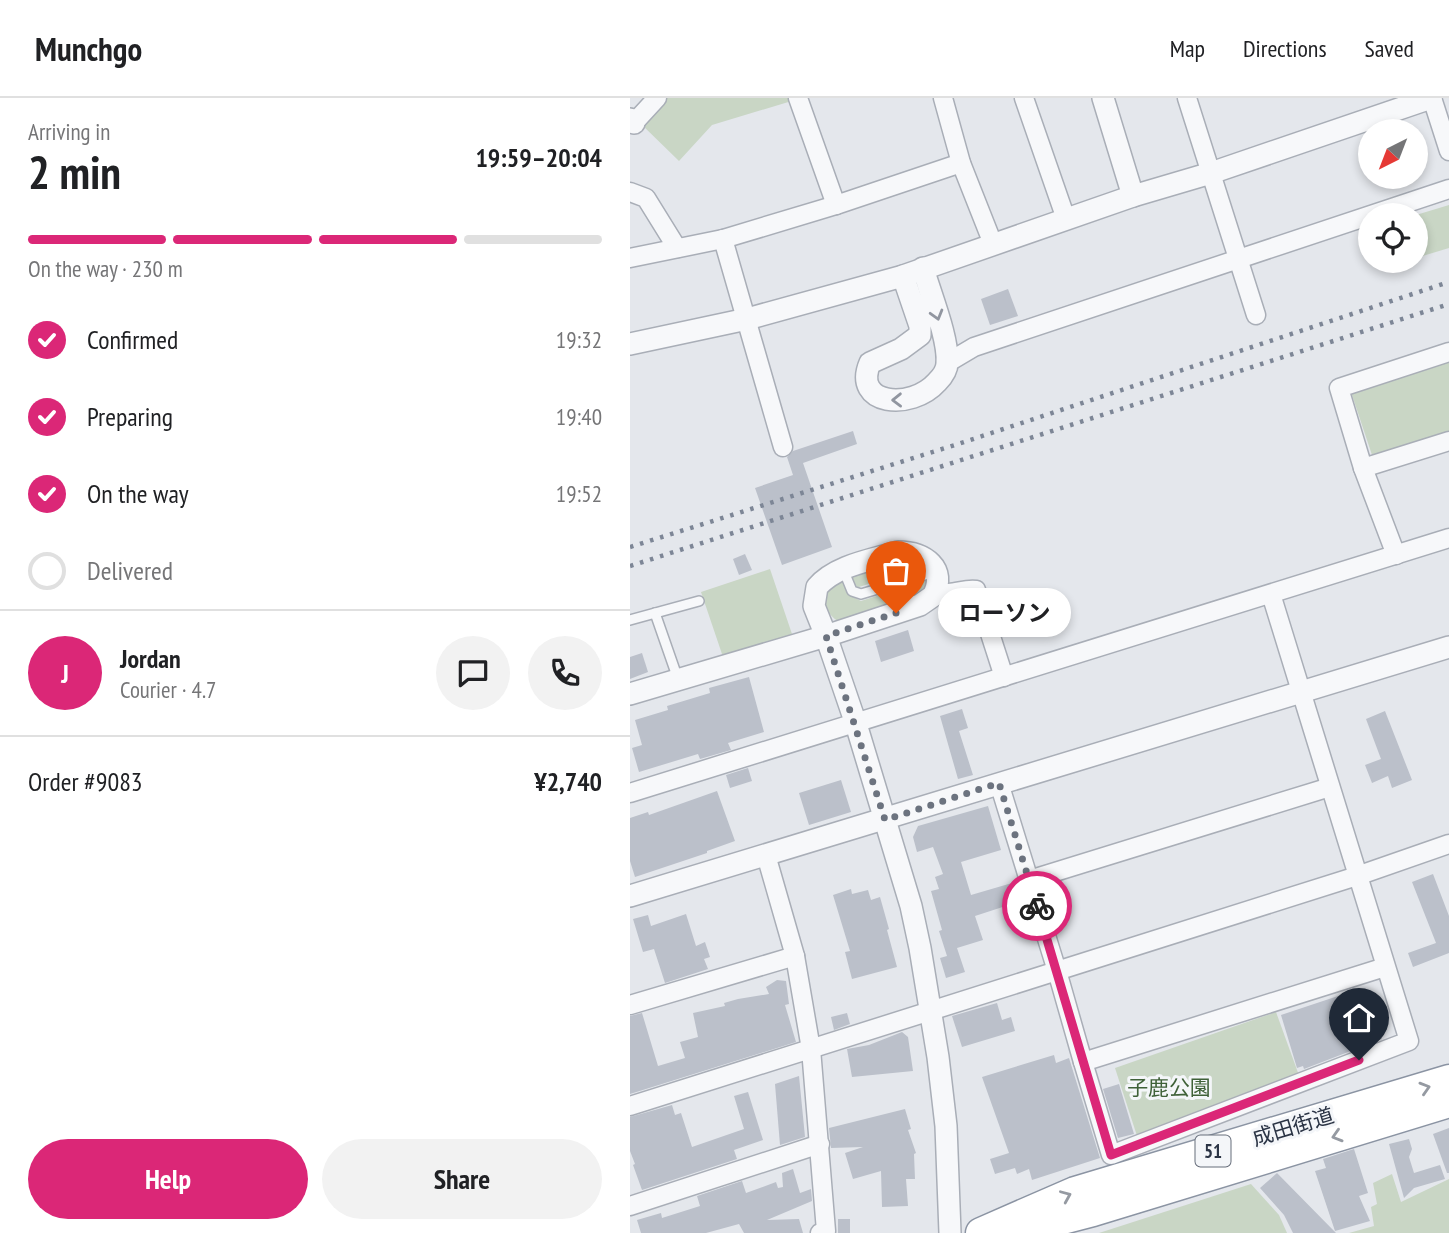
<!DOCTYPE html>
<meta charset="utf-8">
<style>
body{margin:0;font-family:"PT Sans Narrow","Noto Sans JP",sans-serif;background:#f2f2f2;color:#202124;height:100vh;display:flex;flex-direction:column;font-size:26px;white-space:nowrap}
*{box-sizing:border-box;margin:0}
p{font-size:23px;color:#757577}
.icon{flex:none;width:38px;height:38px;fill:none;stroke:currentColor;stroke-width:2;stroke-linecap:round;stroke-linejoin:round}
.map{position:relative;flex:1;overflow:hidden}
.panel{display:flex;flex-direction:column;background:#fff;width:630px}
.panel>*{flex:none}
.needle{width:46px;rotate:222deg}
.tools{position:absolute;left:728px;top:21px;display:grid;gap:14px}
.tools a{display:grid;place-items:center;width:70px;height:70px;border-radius:50%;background:#fff;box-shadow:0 4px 10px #0003;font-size:35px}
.pin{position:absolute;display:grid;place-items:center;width:60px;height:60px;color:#fff;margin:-72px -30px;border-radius:50% 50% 50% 0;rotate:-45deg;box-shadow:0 0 7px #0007}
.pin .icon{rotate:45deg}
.courier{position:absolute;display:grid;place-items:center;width:70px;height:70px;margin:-35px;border:5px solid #db2777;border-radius:50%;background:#fff;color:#222;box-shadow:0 2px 9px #0007}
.bubble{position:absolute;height:49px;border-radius:24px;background:#fff;box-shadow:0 4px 10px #0003;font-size:23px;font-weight:700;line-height:49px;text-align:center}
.head em{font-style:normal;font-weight:700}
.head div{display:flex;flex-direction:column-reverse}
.head{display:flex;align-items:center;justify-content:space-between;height:119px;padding:0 28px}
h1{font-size:46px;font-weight:700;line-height:52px}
.bar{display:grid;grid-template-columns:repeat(4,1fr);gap:10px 7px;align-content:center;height:84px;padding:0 28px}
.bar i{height:9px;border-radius:5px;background:#e0e0e0}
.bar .selected{background:#db2777}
.bar p{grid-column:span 4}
.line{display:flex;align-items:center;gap:18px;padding:0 28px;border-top:2px solid #e0e0e0}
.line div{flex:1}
.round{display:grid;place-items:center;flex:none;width:74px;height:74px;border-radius:37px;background:#f2f2f2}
ol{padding:0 28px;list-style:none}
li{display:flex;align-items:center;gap:21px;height:77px}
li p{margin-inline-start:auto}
li .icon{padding:7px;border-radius:50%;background:#db2777;color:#fff;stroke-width:4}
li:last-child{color:#757577}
li i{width:38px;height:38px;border:4px solid #e0e0e0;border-radius:50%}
.button{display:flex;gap:14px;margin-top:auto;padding:14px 28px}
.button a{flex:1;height:80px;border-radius:42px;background:#db2777;color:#fff;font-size:28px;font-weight:700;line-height:80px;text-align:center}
.button a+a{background:#f2f2f2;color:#202124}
header{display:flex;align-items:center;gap:42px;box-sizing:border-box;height:98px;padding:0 35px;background:#fff;border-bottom:2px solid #e0e0e0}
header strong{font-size:33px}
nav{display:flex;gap:38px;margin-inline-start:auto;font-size:24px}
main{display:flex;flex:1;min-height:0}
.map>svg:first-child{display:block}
.green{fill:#c9d6c5}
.building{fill:#bbc0ca}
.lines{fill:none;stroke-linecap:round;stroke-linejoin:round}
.service-casing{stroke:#a9aeb7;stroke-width:12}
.minor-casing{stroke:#a9aeb7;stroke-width:21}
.tertiary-casing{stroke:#a9aeb7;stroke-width:24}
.trunk-casing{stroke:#8b94a3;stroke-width:33}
.service{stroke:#f7f8fa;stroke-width:9}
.minor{stroke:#f7f8fa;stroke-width:18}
.tertiary{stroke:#f7f8fa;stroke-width:21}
.trunk{stroke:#fff;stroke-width:30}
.rail{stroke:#7d8696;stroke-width:4.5;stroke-dasharray:3.5 7;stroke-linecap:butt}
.oneway{stroke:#9196a0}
.oneway2{stroke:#959aa2}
.done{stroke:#6c737f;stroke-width:7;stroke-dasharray:0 12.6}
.route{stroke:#db2777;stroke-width:9}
.labels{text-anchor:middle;stroke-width:6;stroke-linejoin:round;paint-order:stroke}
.shield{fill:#f4f6f9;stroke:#676e7b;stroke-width:2}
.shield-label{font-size:19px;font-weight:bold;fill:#2b3445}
.park-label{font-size:21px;fill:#3f6138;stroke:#f4f6f9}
.street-label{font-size:21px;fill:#2b3445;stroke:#f4f6f9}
</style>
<header>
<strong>Munchgo</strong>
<nav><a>Map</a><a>Directions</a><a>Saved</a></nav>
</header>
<main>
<section class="panel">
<div class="head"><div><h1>2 min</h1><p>Arriving in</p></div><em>19:59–20:04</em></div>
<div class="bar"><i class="selected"></i><i class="selected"></i><i class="selected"></i><i></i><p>On the way · 230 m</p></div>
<ol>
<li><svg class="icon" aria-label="check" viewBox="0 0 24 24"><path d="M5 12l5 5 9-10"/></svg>Confirmed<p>19:32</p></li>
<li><svg class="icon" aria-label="check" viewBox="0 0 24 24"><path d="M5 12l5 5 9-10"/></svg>Preparing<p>19:40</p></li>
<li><svg class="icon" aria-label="check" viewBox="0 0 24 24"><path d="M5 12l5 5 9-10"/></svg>On the way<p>19:52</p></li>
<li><i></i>Delivered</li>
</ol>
<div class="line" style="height:126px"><b class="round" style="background:#db2777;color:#fff">J</b><div><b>Jordan</b><p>Courier · 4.7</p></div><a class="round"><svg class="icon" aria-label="chat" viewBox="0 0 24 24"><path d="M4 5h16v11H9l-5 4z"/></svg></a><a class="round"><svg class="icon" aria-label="phone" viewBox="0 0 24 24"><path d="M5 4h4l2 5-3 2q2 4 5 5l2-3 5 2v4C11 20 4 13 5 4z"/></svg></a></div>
<div class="line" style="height:91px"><div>Order #9083</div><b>¥2,740</b></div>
<div class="button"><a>Help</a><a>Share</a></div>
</section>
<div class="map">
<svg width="819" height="1135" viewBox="0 0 819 1135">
<rect width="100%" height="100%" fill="#e4e7ec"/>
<g class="green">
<polygon points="34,0 164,0 165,2 82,27 49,63 10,25"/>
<polygon points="819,107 819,150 786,160 786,117"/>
<polygon points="819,260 819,336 743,360 721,294"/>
<polygon points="278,462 293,469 229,489 224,488 219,478 264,463"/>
<polygon points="140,471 162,536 93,559 71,494"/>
<path d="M 215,481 L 221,498 L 231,503 L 299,481 L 293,497 L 209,524 C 196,516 192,504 198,490 Z"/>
<polygon points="646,914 671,983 508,1041 485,970"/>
<polygon points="762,1076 771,1104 819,1081 819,1135 719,1135 744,1128 741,1109 747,1106 743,1085"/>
<polygon points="621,1086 649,1117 657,1135 469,1135"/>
</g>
<g class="building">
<polygon points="378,191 388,218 360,227 351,201"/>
<polygon points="223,333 227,346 173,365 202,449 152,467 125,390 163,377 157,359 163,353"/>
<polygon points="115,456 122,472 109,477 103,461"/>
<polygon points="278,532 284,553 251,564 245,543"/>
<polygon points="12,555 18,574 0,581 0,559"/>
<polygon points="119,579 134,634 98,645 101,652 70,661 68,656 9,674 2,650 12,647 5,622 38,612 37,608 80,595 79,590"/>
<polygon points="332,611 338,630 329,633 343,677 328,681 310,618"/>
<polygon points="755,613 782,682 762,690 758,678 742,685 735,667 751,661 736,621"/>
<polygon points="118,670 122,683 100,690 96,677"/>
<polygon points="211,682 221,714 179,727 169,695"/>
<polygon points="87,693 105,743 77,753 77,755 5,779 0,763 0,720 18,714 19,717"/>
<polygon points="358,708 371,752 331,764 341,797 382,785 388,804 345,818 353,842 327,850 335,874 316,880 310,860 317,858 309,833 312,832 301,793 309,791 305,779 313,776 303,749 287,754 283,739 288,728"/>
<polygon points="803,776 819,818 819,855 783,869 778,855 806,845 782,784"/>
<polygon points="221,791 222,796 238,792 241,802 250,799 259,831 257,832 267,869 222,881 215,854 220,853 203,797"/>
<polygon points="56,816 66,848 75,844 80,859 74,861 78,871 35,885 24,851 13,854 3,821 18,817 21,828"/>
<polygon points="147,882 156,883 159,906 155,907 166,944 0,996 0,918 12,915 28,968 55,960 50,944 68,939 63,915 95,908 94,905 108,901 139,896 136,889"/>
<polygon points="729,891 733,901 745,896 752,913 744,916 752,941 674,971 673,968 667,970 651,917"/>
<polygon points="367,905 372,922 381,919 385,933 332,949 322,918"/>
<polygon points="217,915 220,926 204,932 201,919"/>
<polygon points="272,934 278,939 283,973 222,979 217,951 239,947"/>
<polygon points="424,957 426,965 439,960 470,1060 402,1082 399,1071 387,1076 385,1070 365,1076 360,1061 379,1055 352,979"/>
<polygon points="169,978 175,1039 150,1047 145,986"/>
<polygon points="489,986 504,1036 488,1040 473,991"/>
<polygon points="118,994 133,1042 104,1052 107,1061 12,1092 3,1067 5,1066 0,1053 0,1019 42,1007 45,1017 51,1015 62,1049 114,1031 104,998"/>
<polygon points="275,1011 281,1031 278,1032 286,1055 284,1056 285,1081 276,1081 278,1108 252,1109 251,1073 223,1081 215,1055 233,1049 201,1050 199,1030"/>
<polygon points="819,1030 819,1075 817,1075 803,1036"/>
<polygon points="779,1041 782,1051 779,1059 784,1075 810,1067 815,1081 784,1090 774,1100 759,1046"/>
<polygon points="724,1051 738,1095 729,1098 740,1123 705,1133 685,1073 696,1070 693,1061"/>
<polygon points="163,1071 170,1095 181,1091 182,1103 137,1122 169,1121 173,1135 114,1135 109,1126 76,1135 11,1135 7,1122 31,1115 32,1120 70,1108 67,1098 112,1083 116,1095 146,1084 148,1090 153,1089 152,1075"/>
<polygon points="647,1075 706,1135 663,1135 654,1117 630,1090"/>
<rect x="208" y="1121" width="12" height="14"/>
</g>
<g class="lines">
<defs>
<g id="service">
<polyline points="213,471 222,493 231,496 305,474"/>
<polyline points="25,515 48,581"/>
<polyline points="0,522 69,503"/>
</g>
<g id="minor">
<polyline points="168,0 206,107"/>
<polyline points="313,0 331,65 363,146"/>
<polyline points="394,0 436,121"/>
<polyline points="557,0 626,217"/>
<polyline points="802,0 819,53"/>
<polyline points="4,25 27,0"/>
<polyline points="0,94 16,100 47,150"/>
<polyline points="93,141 153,349"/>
<polyline points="0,160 93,141 206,107 331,65"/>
<polyline points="317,265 344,249 819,91"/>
<polyline points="733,370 819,343"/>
<polyline points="766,457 733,370 709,290 819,254"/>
<path d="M 306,493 C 322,499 332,490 346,492 L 374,579"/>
<polyline points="369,685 427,873 453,964 755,869"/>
<polyline points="0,695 819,440"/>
<polyline points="136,757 165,858 181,951 196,1133 190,1135"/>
<polyline points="399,782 700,689"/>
<polyline points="0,907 165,858"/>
<polyline points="453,964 481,1057 779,943 641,496"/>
<polyline points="0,1008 727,778 819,746"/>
<polyline points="0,1108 190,1046"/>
</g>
<g id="tertiary">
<polyline points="473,0 503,98"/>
<polyline points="0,21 4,25"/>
<path d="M 273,178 L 290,228 L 290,237 L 271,251 L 240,265 C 222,307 281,313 307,284 C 312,279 317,272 317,265 C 319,241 300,195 293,170"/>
<polyline points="0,246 117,221 273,178 503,98 581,75 801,0"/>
<path d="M 268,454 C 294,454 318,470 303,498 L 290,507 L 196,538 L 184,508 L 187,489 C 206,467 242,462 268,454 Z"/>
<polyline points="0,596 196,538 226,626 281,808 290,850 308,959 316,1028 320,1135"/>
<polyline points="0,798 819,549"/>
</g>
<g id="trunk">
<polyline points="394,1131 463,1113 819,1004"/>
<polyline points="351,1135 445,1094 819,982"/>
</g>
</defs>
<use href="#service" class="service-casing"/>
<use href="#minor" class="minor-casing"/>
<use href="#tertiary" class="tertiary-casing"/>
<use href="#trunk" class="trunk-casing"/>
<use href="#service" class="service"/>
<use href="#minor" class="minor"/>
<use href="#tertiary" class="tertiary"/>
<use href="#trunk" class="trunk"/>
<g class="rail">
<polyline points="0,449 328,346 819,184"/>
<polyline points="0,468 819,206"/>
</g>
</g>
<defs><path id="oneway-chevron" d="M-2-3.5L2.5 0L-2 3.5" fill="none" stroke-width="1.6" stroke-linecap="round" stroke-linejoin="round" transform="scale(1.75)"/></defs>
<g class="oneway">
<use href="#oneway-chevron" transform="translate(307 217) rotate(74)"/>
<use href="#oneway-chevron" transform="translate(267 302) rotate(179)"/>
</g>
<g class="oneway2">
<use href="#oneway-chevron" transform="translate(795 990) rotate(-17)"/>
<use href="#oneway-chevron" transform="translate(707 1038) rotate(163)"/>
<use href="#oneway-chevron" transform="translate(436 1098) rotate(-23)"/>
</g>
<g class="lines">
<polyline class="done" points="266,515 196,538 255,722 369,685 407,808"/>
<polyline class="route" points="407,808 481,1057 729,962"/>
</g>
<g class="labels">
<rect class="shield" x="565.5" y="1037.5" width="35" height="31" rx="5"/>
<g class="shield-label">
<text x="583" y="1060">51</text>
</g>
<g class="park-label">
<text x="539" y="997">子鹿公園</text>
</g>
<g class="street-label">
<text transform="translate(663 1029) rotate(-17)" y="7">成田街道</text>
</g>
</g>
</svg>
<div class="tools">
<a><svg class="needle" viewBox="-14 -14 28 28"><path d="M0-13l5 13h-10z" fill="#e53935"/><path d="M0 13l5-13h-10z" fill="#757577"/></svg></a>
<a><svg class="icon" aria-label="locate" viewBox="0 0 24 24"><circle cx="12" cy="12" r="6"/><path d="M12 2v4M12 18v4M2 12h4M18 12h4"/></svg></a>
</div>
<div class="pin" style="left:266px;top:515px;background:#ea580c"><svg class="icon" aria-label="bag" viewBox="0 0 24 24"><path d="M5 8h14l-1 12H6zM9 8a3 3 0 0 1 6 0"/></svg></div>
<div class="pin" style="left:729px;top:962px;background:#1f2937"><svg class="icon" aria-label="home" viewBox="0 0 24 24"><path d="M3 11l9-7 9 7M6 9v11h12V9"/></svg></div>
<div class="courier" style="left:407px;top:808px"><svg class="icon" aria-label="bike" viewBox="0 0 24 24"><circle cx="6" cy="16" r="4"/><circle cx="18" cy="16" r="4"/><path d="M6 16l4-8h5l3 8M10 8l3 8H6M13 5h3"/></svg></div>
<div class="bubble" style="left:308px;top:490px;width:133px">ローソン</div>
</div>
</main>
